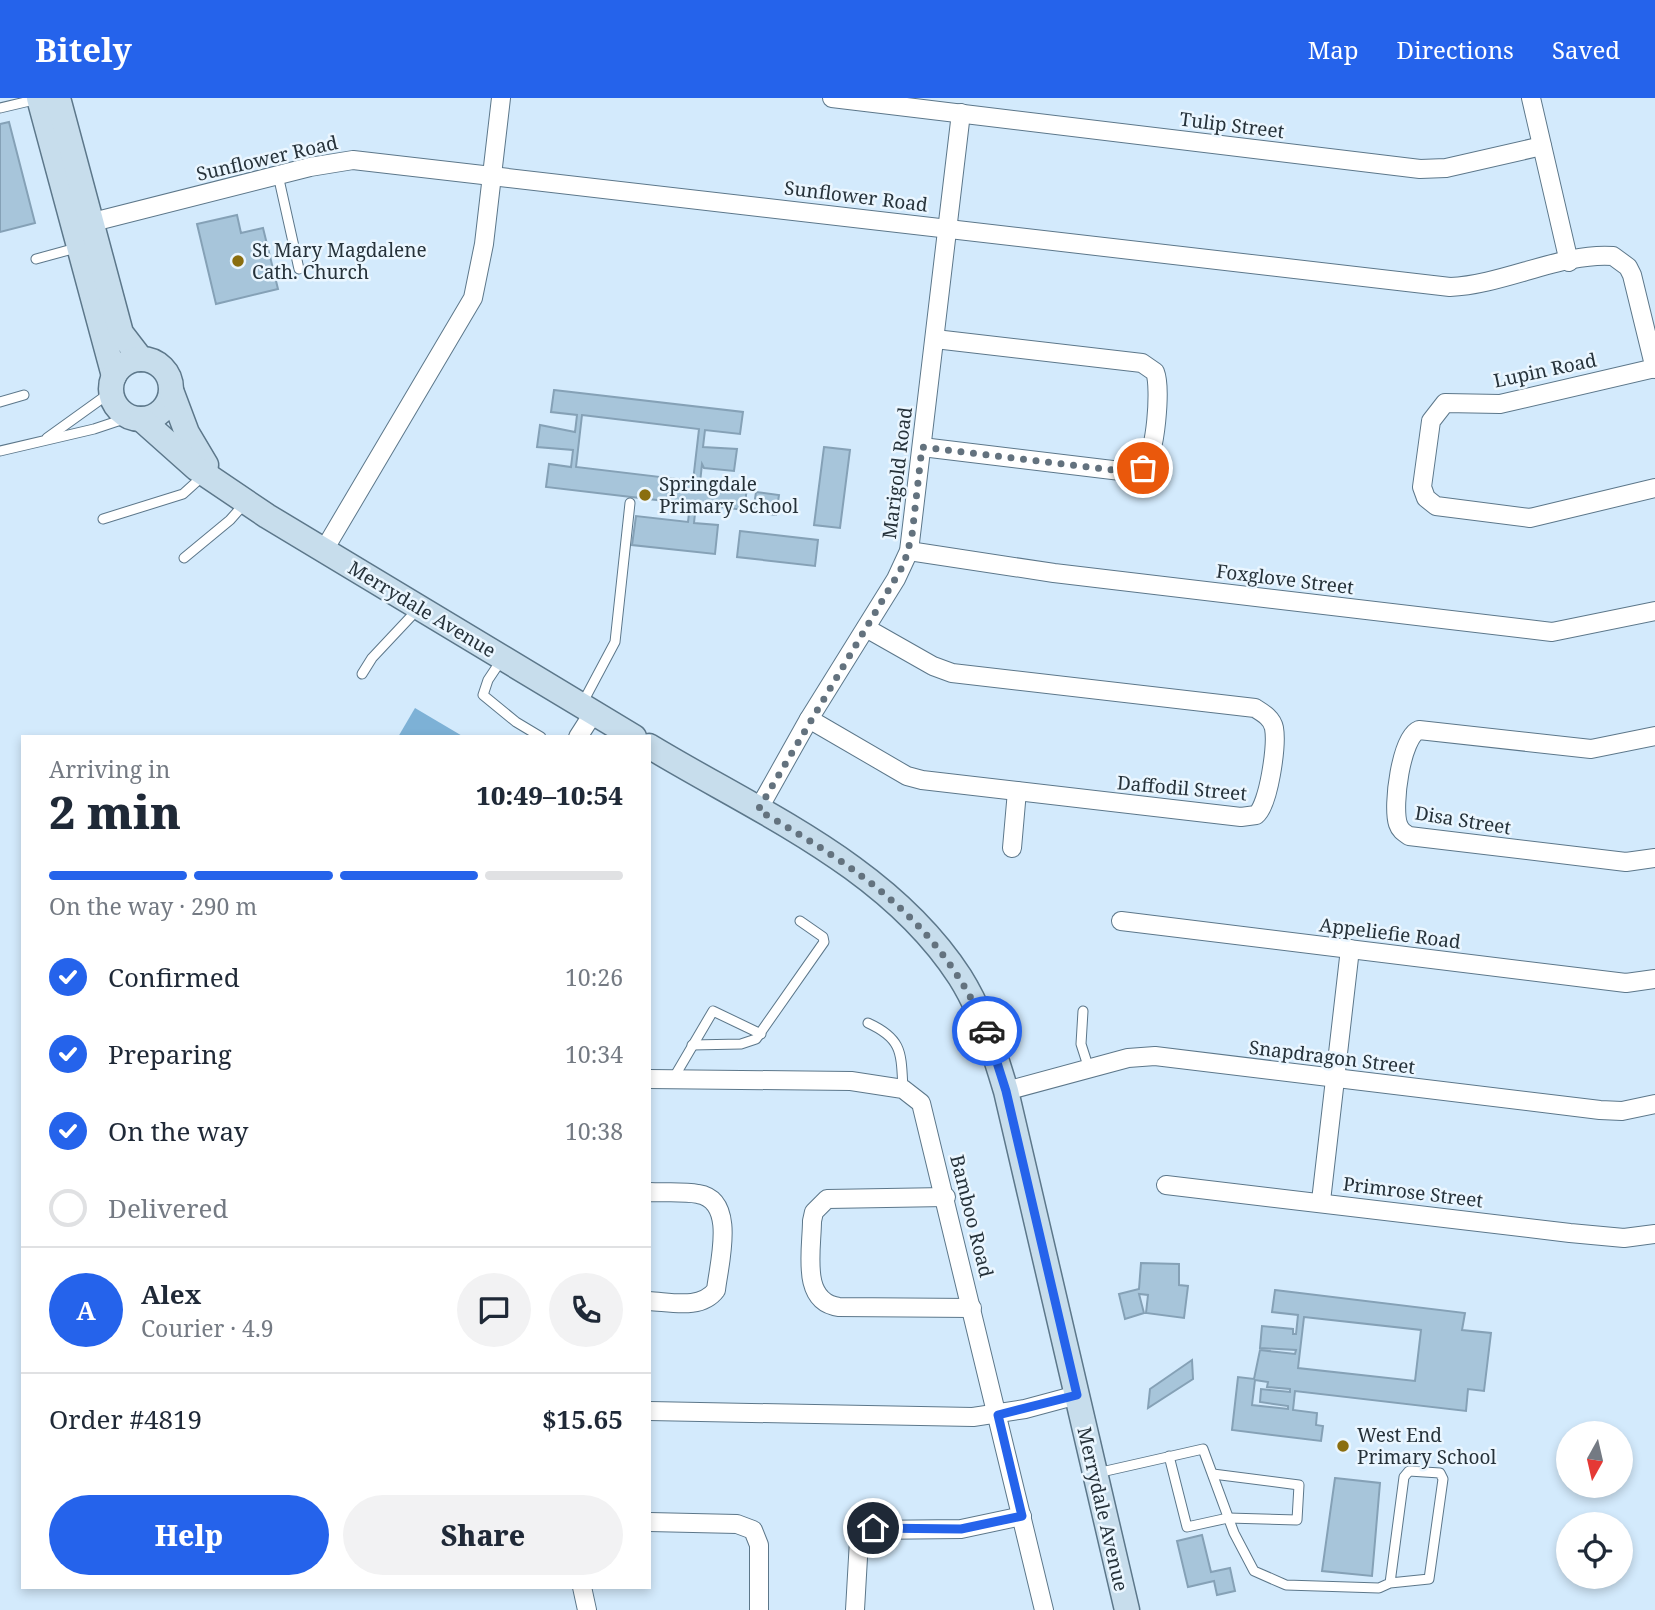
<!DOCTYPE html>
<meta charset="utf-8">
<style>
body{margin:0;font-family:"Noto Serif",serif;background:#f2f2f3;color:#1f2937;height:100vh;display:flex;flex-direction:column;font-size:26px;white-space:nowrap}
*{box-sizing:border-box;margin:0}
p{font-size:23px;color:#747a83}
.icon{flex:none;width:38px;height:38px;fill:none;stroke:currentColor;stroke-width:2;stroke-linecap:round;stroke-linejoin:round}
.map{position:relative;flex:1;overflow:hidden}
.panel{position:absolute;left:21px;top:637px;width:630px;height:854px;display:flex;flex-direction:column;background:#fff;border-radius:0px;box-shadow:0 4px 10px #0003}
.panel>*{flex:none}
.needle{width:46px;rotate:188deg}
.controls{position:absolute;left:1556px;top:1323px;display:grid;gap:14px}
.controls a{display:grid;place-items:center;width:77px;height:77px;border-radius:50%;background:#fff;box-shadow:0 4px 10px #0003;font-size:35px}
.pin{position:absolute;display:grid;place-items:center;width:60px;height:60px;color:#fff;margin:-30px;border:4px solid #fff;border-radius:50%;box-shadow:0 2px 7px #0007}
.courier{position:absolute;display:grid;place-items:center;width:70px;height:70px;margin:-35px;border:5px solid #2563eb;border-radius:50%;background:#fff;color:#222;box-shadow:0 2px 9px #0007}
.headline em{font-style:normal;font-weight:800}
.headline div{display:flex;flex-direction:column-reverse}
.headline{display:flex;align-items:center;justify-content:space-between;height:119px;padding:0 28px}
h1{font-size:46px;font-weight:800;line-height:52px}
.bar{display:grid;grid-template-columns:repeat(4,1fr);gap:10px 7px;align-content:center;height:84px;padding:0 28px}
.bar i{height:9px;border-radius:5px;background:#e0e1e3}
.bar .current{background:#2563eb}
.bar p{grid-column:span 4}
.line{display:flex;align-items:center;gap:18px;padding:0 28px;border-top:2px solid #e0e1e3}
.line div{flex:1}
.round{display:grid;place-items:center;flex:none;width:74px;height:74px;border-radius:37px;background:#f2f2f3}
ol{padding:0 28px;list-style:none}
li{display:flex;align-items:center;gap:21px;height:77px}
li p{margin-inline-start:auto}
li .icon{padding:7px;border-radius:50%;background:#2563eb;color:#fff;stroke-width:4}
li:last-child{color:#747a83}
li i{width:38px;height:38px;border:4px solid #e0e1e3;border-radius:50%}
.button{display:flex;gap:14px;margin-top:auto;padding:14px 28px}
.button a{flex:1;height:80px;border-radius:42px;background:#2563eb;color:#fff;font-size:28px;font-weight:800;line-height:80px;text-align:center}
.button a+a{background:#f2f2f3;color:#1f2937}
header{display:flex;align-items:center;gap:42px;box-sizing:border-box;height:98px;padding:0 35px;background:#2563eb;color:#fff}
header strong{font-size:33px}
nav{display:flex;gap:38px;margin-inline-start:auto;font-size:24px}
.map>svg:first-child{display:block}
.water{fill:#7db1d6}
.building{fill:#a7c5da;stroke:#85a1b6;stroke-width:2;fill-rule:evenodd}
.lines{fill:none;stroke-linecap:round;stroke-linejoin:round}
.lane-casing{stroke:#5c778a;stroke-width:11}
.street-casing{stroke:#5c778a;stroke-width:20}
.secondary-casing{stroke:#5c778a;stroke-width:27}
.lane{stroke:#fff;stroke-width:9}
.street{stroke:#fff;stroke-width:18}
.secondary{stroke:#c7ddec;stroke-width:24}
.done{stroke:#63727e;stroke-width:7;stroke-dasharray:0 12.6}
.route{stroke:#2563eb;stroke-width:9}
.poi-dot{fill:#8a6e0f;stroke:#eaf6ff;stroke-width:2.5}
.labels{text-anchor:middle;stroke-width:5;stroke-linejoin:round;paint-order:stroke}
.street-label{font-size:19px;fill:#26323a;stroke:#eaf6ff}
.poi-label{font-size:19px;fill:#26323a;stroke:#eaf6ff;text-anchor:start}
</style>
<header>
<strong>Bitely</strong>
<nav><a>Map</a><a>Directions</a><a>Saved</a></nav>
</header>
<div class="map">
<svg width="1655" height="1512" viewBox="0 0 1655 1512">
<rect width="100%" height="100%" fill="#d3eafc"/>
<polygon class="water" points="415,610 464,639 398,639"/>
<g class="building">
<polygon points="9,24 35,125 0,134 0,26"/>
<polygon points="237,117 241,135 263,130 278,191 216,206 197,126"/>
<path d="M 554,292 L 743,314 L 740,336 L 705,332 L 703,349 L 737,351 L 734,373 L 704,370 L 702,366 L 700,385 L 747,390 L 744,412 L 696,406 L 694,425 L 718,427 L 715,456 L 632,447 L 636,418 L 688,424 L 690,406 L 546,389 L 549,366 L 571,369 L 573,352 L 537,349 L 540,327 L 575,334 L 577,317 L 551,314 ZM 582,317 L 699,331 L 693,383 L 576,369 Z"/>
<polygon points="824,349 850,352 840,430 814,427"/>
<polygon points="756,394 779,397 776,417 753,414"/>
<polygon points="740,433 818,442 815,468 737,459"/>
<polygon points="1141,1165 1179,1166 1179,1187 1188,1188 1184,1220 1146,1215 1148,1197 1139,1196 1144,1215 1125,1221 1119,1196 1139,1191"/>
<path d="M 1275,1192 L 1465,1215 L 1462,1232 L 1491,1235 L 1484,1293 L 1468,1291 L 1466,1313 L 1295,1293 L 1293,1312 L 1317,1315 L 1316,1327 L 1323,1328 L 1321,1343 L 1232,1332 L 1238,1279 L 1254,1281 L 1260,1252 L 1295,1256 L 1296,1252 L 1260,1250 L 1262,1228 L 1293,1231 L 1293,1236 L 1296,1236 L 1298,1217 L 1272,1214 ZM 1304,1219 L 1421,1232 L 1415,1283 L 1298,1270 ZM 1255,1282 L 1268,1284 L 1267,1289 L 1290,1291 L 1290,1294 L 1261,1291 L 1260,1304 L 1288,1308 L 1288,1311 L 1252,1307 Z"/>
<polygon points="1192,1262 1193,1281 1148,1310 1150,1291"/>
<polygon points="1335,1380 1380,1385 1372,1478 1322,1473"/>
<polygon points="1202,1437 1211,1474 1230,1470 1235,1493 1217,1497 1214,1483 1188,1489 1177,1443"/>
</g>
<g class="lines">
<defs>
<g id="lane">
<polyline points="0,10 38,1"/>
<polyline points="278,77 299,171"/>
<polyline points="36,161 76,150"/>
<polyline points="0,304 24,297"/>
<polyline points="47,340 111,294"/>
<polyline points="0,353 94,331 130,319"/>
<polyline points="103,421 183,396 204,377"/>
<polyline points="184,460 230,422 245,405"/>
<polyline points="502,561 488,582 483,597 516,624 541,639"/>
<polyline points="362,576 372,560 418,511"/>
<polyline points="582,606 615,544 630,405"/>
<polyline points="1083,913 1081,946 1089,971"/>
<path d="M 868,925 C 903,941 901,955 903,991"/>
<polyline points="692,947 741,946 756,941 824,844 823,839 800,823"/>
<polyline points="673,981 713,913 761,936"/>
<polyline points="1169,1358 1187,1429 1228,1420 1297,1422 1299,1387 1213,1376"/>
<polyline points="1097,1375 1203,1351 1234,1435 1254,1473 1286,1487 1379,1490 1390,1485 1429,1481 1443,1381 1440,1375 1409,1373 1404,1379 1390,1485"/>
</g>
<g id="street">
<polyline points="832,0 1420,71 1446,70 1542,48"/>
<polyline points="1531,0 1569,164"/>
<path d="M 89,125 L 310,69 L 353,62 L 1450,189 C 1503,187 1563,154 1613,158 L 1628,169 L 1632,177 L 1655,271"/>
<polyline points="1655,270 1500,306 1445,305 1431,323 1422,389 1426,400 1436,408 1530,420 1655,390"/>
<path d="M 922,349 L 1129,374 C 1134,373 1140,372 1144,368 C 1156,357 1161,289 1155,274 L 1142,265 L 935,241"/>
<polyline points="324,452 473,200 484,146 501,0"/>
<polyline points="909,453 1054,475 1552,534 1655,513"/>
<path d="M 809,621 L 907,678 L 922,682 L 1241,719 L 1256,717 C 1269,707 1277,647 1274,630 C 1272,620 1263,615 1255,610 L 952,575 L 933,568 L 866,530"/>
<path d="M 1655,638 L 1591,651 L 1419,632 C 1401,639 1392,708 1398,726 C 1400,732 1403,734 1409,738 L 1626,764 L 1655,760"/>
<polyline points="578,639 594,614"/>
<polyline points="758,712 809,621 896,481 909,453 961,15"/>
<polyline points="1012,750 1017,693"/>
<polyline points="1121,823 1626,885 1655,881"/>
<polyline points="649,981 851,983 903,991 921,1005 1044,1512"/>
<polyline points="1006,993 1128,960 1155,958 1600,1012 1622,1013 1655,1006"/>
<polyline points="1166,1087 1570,1135 1624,1140 1655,1136"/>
<path d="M 649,1094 C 665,1095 683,1093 698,1096 C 737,1102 719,1165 716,1192 C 701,1212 671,1204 649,1203"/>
<path d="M 946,1099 L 827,1101 L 814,1114 L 812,1123 C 812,1152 800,1204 839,1209 L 972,1210"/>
<polyline points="1321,1103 1350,851"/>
<polyline points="649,1313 973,1319 1025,1311 1077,1297"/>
<polyline points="649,1424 737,1426 753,1432 759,1447 759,1512"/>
<polyline points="582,1489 587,1512"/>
<polyline points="855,1512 859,1442 867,1432 961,1431 1022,1418"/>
</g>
<g id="secondary">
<polyline points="39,0 114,278"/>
<polyline points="58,0 121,235 141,261"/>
<circle cx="141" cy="291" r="30"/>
<polyline points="172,295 187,335 206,367"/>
<polyline points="141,321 196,370 267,418 634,639"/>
<path d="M 649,648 C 758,714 888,768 960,879 C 982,914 994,953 1006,993 L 1127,1512"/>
</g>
</defs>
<use href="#lane" class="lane-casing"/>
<use href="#street" class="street-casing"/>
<use href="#secondary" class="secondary-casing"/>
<use href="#lane" class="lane"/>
<use href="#street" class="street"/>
<use href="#secondary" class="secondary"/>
</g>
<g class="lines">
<path class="done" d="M 987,933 C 939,822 858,770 758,712 L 904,466 L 912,437 L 922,349 L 1129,374 L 1143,370"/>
<polyline class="route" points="873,1430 961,1431 1022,1418 998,1317 1077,1297 1006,993 987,933"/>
</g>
<g class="poi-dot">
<circle cx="238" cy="163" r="7"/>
<circle cx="645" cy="397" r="7"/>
<circle cx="1343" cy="1348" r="7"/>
</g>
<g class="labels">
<g class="street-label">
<text transform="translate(1232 27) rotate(7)" y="7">Tulip Street</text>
<text transform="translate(267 60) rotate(-13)" y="7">Sunflower Road</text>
<text transform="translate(856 98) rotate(7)" y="7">Sunflower Road</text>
<text transform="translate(1545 272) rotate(-12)" y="7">Lupin Road</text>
<text transform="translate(897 375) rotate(-83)" y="7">Marigold Road</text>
<text transform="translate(1285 481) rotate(7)" y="7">Foxglove Street</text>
<text transform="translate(422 511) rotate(31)" y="7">Merrydale Avenue</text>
<text transform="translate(1182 690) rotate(5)" y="7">Daffodil Street</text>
<text transform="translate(1463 722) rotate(9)" y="7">Disa Street</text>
<text transform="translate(1390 835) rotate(7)" y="7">Appeliefie Road</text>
<text transform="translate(1332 959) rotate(7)" y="7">Snapdragon Street</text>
<text transform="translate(1413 1094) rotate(7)" y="7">Primrose Street</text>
<text transform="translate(972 1118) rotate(76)" y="7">Bamboo Road</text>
<text transform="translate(1103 1411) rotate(77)" y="7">Merrydale Avenue</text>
</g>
<g class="poi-label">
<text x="252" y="159">St Mary Magdalene<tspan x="252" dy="22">Cath. Church</tspan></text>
<text x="659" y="393">Springdale<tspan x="659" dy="22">Primary School</tspan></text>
<text x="1357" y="1344">West End<tspan x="1357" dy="22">Primary School</tspan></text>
</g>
</g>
</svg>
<div class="controls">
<a><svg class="needle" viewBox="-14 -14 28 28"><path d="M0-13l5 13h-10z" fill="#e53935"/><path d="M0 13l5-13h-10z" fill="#747a83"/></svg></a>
<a><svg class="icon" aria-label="locate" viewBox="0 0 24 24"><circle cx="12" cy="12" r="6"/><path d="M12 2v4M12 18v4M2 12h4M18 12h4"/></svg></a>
</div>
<div class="pin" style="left:1143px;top:370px;background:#ea580c"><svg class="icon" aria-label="bag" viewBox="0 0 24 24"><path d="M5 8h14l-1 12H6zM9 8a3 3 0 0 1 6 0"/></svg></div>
<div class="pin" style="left:873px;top:1430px;background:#1f2937"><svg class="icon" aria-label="home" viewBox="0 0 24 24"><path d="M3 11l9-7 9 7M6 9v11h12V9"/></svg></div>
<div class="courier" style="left:987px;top:933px"><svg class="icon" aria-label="car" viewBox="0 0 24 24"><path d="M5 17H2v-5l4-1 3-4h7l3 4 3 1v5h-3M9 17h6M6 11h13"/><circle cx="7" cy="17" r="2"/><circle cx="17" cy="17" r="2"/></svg></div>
<section class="panel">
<div class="headline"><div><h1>2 min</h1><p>Arriving in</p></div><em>10:49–10:54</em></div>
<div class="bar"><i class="current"></i><i class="current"></i><i class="current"></i><i></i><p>On the way · 290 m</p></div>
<ol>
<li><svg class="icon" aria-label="check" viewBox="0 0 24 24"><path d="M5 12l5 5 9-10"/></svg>Confirmed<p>10:26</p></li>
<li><svg class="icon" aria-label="check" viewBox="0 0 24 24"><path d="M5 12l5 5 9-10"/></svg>Preparing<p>10:34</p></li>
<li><svg class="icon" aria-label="check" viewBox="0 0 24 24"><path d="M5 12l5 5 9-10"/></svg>On the way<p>10:38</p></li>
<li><i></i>Delivered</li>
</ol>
<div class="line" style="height:126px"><b class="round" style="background:#2563eb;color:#fff">A</b><div><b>Alex</b><p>Courier · 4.9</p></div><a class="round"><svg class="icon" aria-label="chat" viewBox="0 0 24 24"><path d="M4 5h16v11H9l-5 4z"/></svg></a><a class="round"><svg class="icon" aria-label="phone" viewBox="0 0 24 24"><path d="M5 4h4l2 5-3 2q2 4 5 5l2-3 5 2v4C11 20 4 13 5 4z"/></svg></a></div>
<div class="line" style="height:91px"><div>Order #4819</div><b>$15.65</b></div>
<div class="button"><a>Help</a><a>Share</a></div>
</section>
</div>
